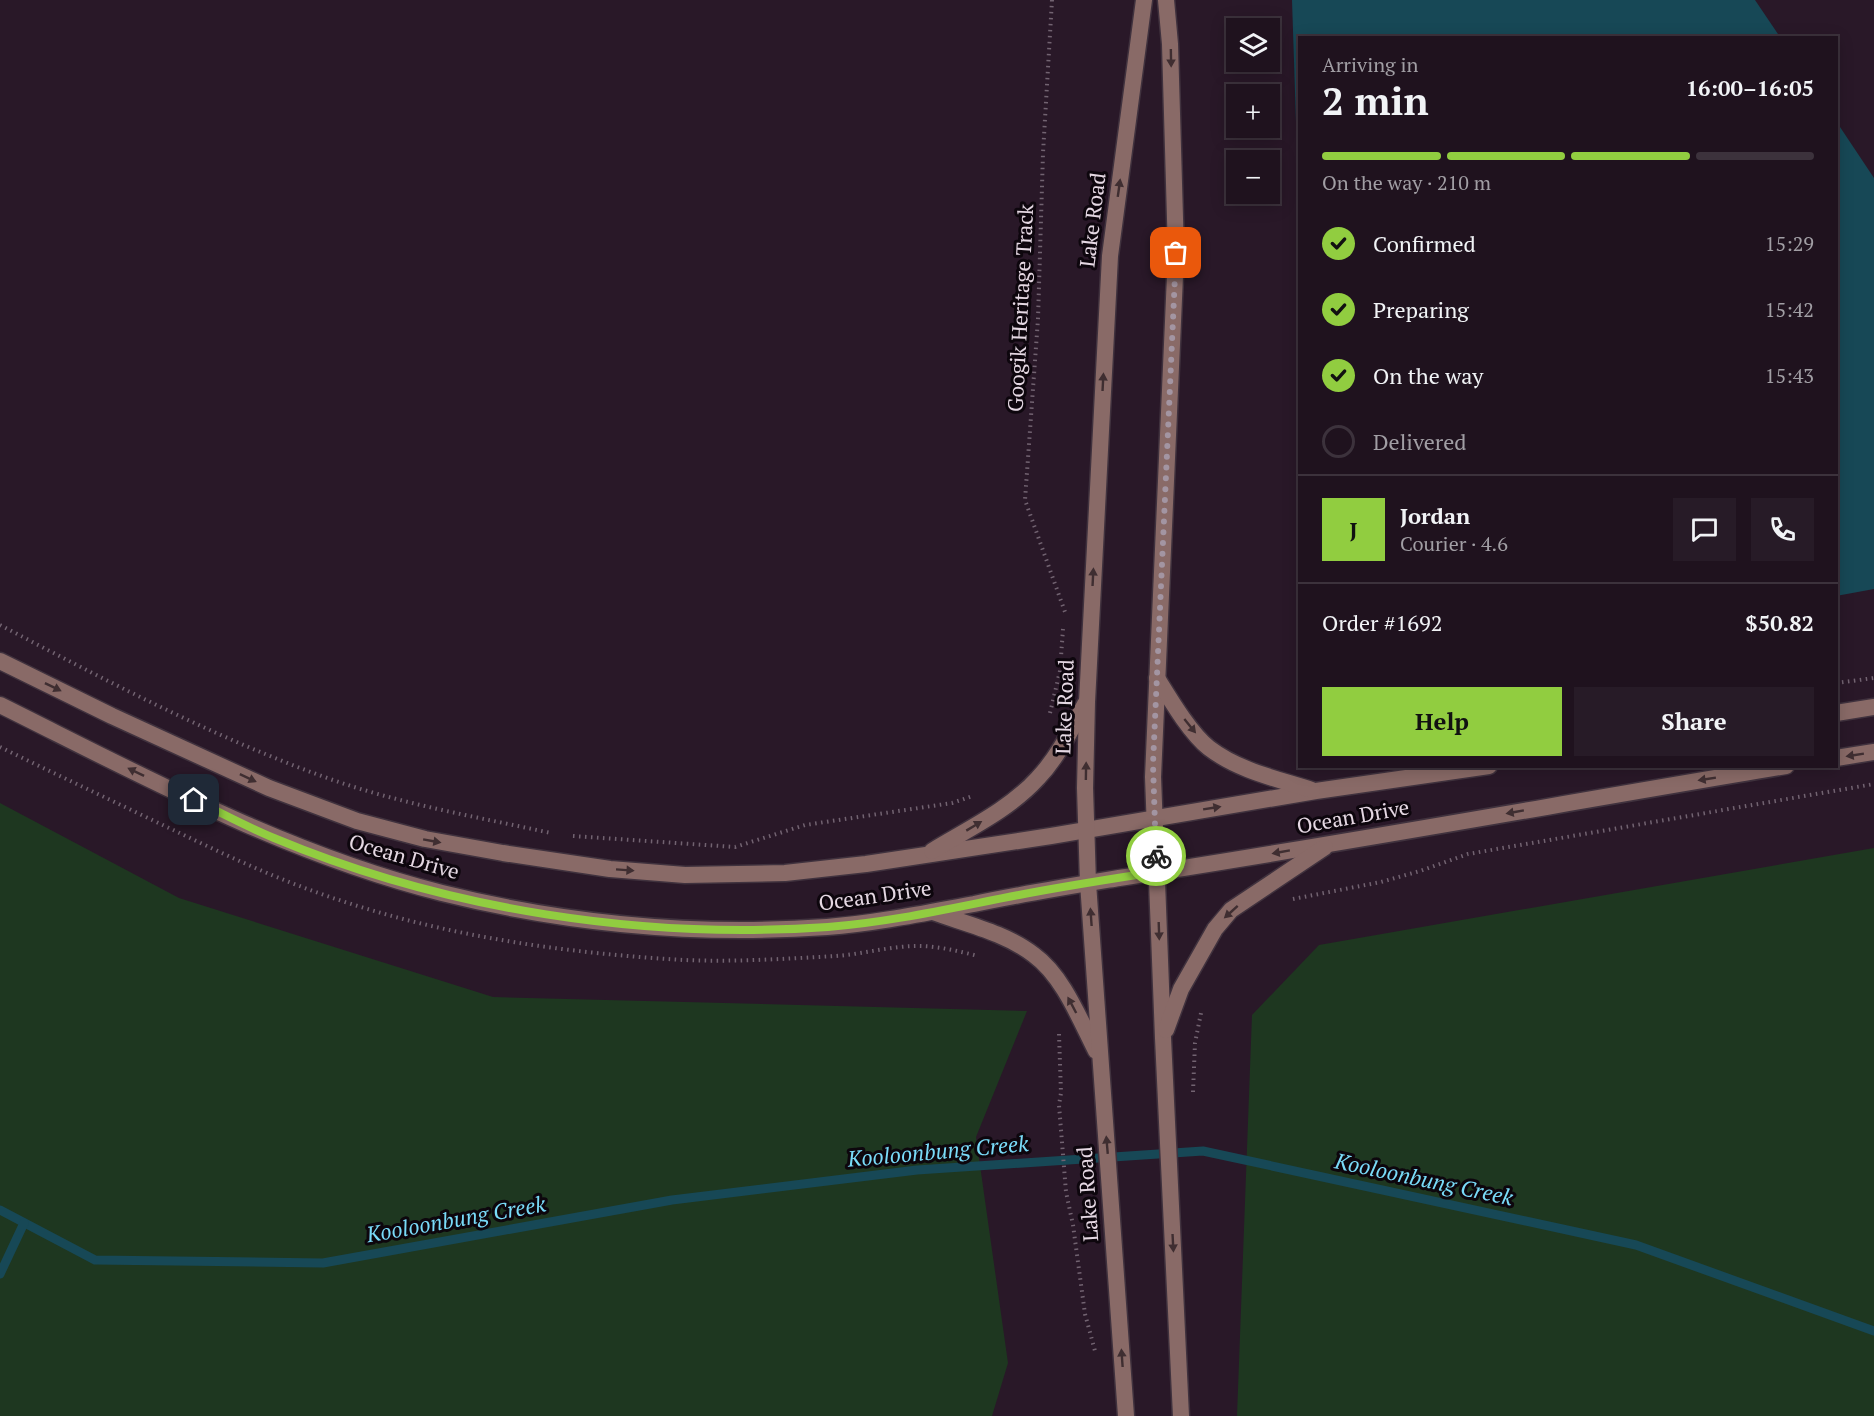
<!DOCTYPE html>
<meta charset="utf-8">
<style>
body{margin:0;font-family:"PT Serif",serif;background:#271b27;color:#f1f3f6;height:100vh;display:flex;flex-direction:column;font-size:22px;white-space:nowrap}
*{box-sizing:border-box;margin:0}
p{font-size:20px;color:#a19ea4}
.icon{flex:none;width:33px;height:33px;fill:none;stroke:currentColor;stroke-width:2;stroke-linecap:round;stroke-linejoin:round}
.map{position:relative;flex:1;overflow:hidden}
.sheet{position:absolute;left:1298px;top:36px;width:540px;height:732px;display:flex;flex-direction:column;background:#1f121e;border-radius:0px;box-shadow:0 3px 15px #0003,0 0 0 2px #3c323c}
.sheet>*{flex:none}
.controls{position:absolute;left:1226px;top:18px;display:grid;gap:12px}
.controls a{display:grid;place-items:center;width:54px;height:54px;border-radius:0px;background:#1f121e;box-shadow:0 3px 15px #0003,0 0 0 2px #3c323c;font-size:30px}
.pin{position:absolute;display:grid;place-items:center;width:51px;height:51px;color:#fff;margin:-26px;border-radius:12px;box-shadow:0 3px 9px #0006}
.courier{position:absolute;display:grid;place-items:center;width:60px;height:60px;margin:-30px;border:4px solid #91cd40;border-radius:50%;background:#fff;color:#222;box-shadow:0 2px 8px #0007}
.head em{font-style:normal;font-weight:700}
.head div{display:flex;flex-direction:column-reverse}
.head{display:flex;align-items:center;justify-content:space-between;height:102px;padding:0 24px}
h1{font-size:39px;font-weight:700;line-height:45px}
.bar{display:grid;grid-template-columns:repeat(4,1fr);gap:9px 6px;align-content:center;height:72px;padding:0 24px}
.bar i{height:8px;border-radius:4px;background:#3c323c}
.bar .selected{background:#91cd40}
.bar p{grid-column:span 4}
.line{display:flex;align-items:center;gap:15px;padding:0 24px;border-top:2px solid #3c323c}
.line div{flex:1}
.round{display:grid;place-items:center;flex:none;width:63px;height:63px;border-radius:0px;background:#271b27}
ol{padding:0 24px;list-style:none}
li{display:flex;align-items:center;gap:18px;height:66px}
li p{margin-inline-start:auto}
li .icon{padding:6px;border-radius:50%;background:#91cd40;color:#111;stroke-width:4}
li:last-child{color:#a19ea4}
li i{width:33px;height:33px;border:3px solid #3c323c;border-radius:50%}
.action{display:flex;gap:12px;margin-top:auto;padding:12px 24px}
.action a{flex:1;height:69px;border-radius:0px;background:#91cd40;color:#111;font-size:24px;font-weight:700;line-height:69px;text-align:center}
.action a+a{background:#271b27;color:#f1f3f6}
.map>svg:first-child{display:block}
.green{fill:#1e3720}
.water{fill:#174856}
.lines{fill:none;stroke-linecap:round;stroke-linejoin:round}
.stream{stroke:#174856;stroke-width:9}
.secondary-casing{stroke:#40323e;stroke-width:19}
.path{stroke:#726371;stroke-width:4;stroke-dasharray:1.5 4.5;stroke-linecap:butt}
.secondary{stroke:#896a67;stroke-width:16}
.oneway{fill:#3f2e31}
.done{stroke:#a395a2;stroke-width:6;stroke-dasharray:0 10.8}
.route{stroke:#91cd40;stroke-width:8}
.labels{text-anchor:middle;stroke-width:6;stroke-linejoin:round;paint-order:stroke}
.street-label{font-size:21px;fill:#e5d8e3;stroke:#0d060d}
.water-label{font-size:22px;font-style:italic;fill:#79dbf8;stroke:#0d060d}
</style>
<div class="map">
<svg width="1874" height="1416" viewBox="0 0 1874 1416">
<rect width="100%" height="100%" fill="#291828"/>
<g class="green">
<polygon points="0,803 179,898 493,997 1027,1011 976,1137 1008,1363 992,1416 0,1416"/>
<polygon points="1874,848 1874,1416 1237,1416 1252,1015 1319,945"/>
</g>
<g class="water">
<polygon points="1292,0 1755,0 1780,37 1299,38 1299,214"/>
<polygon points="1836,121 1874,178 1874,589 1836,596"/>
</g>
<g class="lines">
<g class="stream">
<polyline points="0,1210 95,1260 323,1263 672,1200 917,1170 1203,1151 1636,1245 1874,1331"/>
<polyline points="0,1274 24,1223"/>
</g>
<defs>
<g id="secondary">
<polyline points="1166,0 1170,44 1176,253 1153,777 1163,1038 1181,1416"/>
<polyline points="0,661 112,716 269,788 357,821 425,839 503,853 610,869 685,875 785,873 866,864 1051,836 1316,791 1489,766"/>
<path d="M 1157,678 C 1170,699 1190,733 1209,748 C 1239,771 1278,779 1312,790"/>
<path d="M 0,705 C 143,776 286,854 442,893 C 567,924 699,936 827,927 C 877,923 925,913 974,904 C 1022,894 1071,886 1119,878 C 1342,844 1564,803 1786,766"/>
<polyline points="1836,713 1874,707"/>
<polyline points="1836,758 1874,752"/>
<path d="M 932,851 C 968,829 1009,810 1038,778 C 1058,757 1071,730 1085,704"/>
<path d="M 933,912 C 966,924 1006,933 1034,955 C 1063,976 1080,1020 1096,1051"/>
<polyline points="1166,1030 1181,989 1215,929 1231,910 1325,847"/>
<polyline points="1126,1416 1088,883 1085,788 1087,702 1110,256 1144,0"/>
</g>
</defs>
<use href="#secondary" class="secondary-casing"/>
<g class="path">
<polyline points="1052,0 1043,153 1038,319 1025,500 1065,612"/>
<path d="M 0,625 C 107,681 215,738 330,779 C 401,804 477,817 551,833"/>
<polyline points="1836,683 1874,678"/>
<polyline points="1050,713 1060,671 1063,629"/>
<path d="M 0,747 C 49,771 98,794 148,818 C 203,844 259,872 316,892 C 429,933 548,951 667,959 C 723,963 781,959 836,956 C 863,954 891,946 918,946 C 938,946 958,951 978,956"/>
<polyline points="573,836 735,847 805,825 952,803 973,796"/>
<polyline points="1293,899 1381,882 1420,871 1468,854 1874,784"/>
<polyline points="1059,1034 1061,1093 1059,1105 1066,1192 1073,1225 1085,1314 1095,1351"/>
<polyline points="1193,1092 1195,1043 1201,1013"/>
</g>
<use href="#secondary" class="secondary"/>
</g>
<defs><path id="oneway-solid" d="M-6-.8H1V-3.2L6.5 0L1 3.2V.8H-6Z" transform="scale(1.5)"/></defs>
<g class="oneway">
<use href="#oneway-solid" transform="translate(1171 58) rotate(89)"/>
<use href="#oneway-solid" transform="translate(1119 188) rotate(-82)"/>
<use href="#oneway-solid" transform="translate(1103 382) rotate(-87)"/>
<use href="#oneway-solid" transform="translate(1093 577) rotate(-87)"/>
<use href="#oneway-solid" transform="translate(53 687) rotate(26)"/>
<use href="#oneway-solid" transform="translate(1190 726) rotate(51)"/>
<use href="#oneway-solid" transform="translate(1855 755) rotate(171)"/>
<use href="#oneway-solid" transform="translate(1086 771) rotate(-89)"/>
<use href="#oneway-solid" transform="translate(136 772) rotate(-154)"/>
<use href="#oneway-solid" transform="translate(248 778) rotate(25)"/>
<use href="#oneway-solid" transform="translate(1707 779) rotate(171)"/>
<use href="#oneway-solid" transform="translate(1212 808) rotate(-9)"/>
<use href="#oneway-solid" transform="translate(1515 812) rotate(170)"/>
<use href="#oneway-solid" transform="translate(974 826) rotate(-31)"/>
<use href="#oneway-solid" transform="translate(432 841) rotate(10)"/>
<use href="#oneway-solid" transform="translate(1281 852) rotate(170)"/>
<use href="#oneway-solid" transform="translate(625 870) rotate(4)"/>
<use href="#oneway-solid" transform="translate(1231 912) rotate(138)"/>
<use href="#oneway-solid" transform="translate(1091 917) rotate(-94)"/>
<use href="#oneway-solid" transform="translate(1159 931) rotate(88)"/>
<use href="#oneway-solid" transform="translate(1072 1005) rotate(-118)"/>
<use href="#oneway-solid" transform="translate(1107 1145) rotate(-95)"/>
<use href="#oneway-solid" transform="translate(1173 1243) rotate(87)"/>
<use href="#oneway-solid" transform="translate(1122 1358) rotate(-94)"/>
</g>
<g class="lines">
<polyline class="done" points="1156,856 1153,764 1176,253"/>
<path class="route" d="M 194,800 C 220,812 247,827 274,838 C 446,910 643,940 828,927 C 893,922 956,907 1019,895 C 1065,886 1111,879 1156,872 L 1156,856"/>
</g>
<g class="labels">
<g class="street-label">
<text transform="translate(1093 220) rotate(-83)" y="7">Lake Road</text>
<text transform="translate(1021 308) rotate(-87)" y="7">Googik Heritage Track</text>
<text transform="translate(1065 707) rotate(-88)" y="7">Lake Road</text>
<text transform="translate(1353 817) rotate(-10)" y="7">Ocean Drive</text>
<text transform="translate(404 857) rotate(16)" y="7">Ocean Drive</text>
<text transform="translate(875 896) rotate(-8)" y="7">Ocean Drive</text>
<text transform="translate(1088 1194) rotate(-94)" y="7">Lake Road</text>
</g>
<g class="water-label">
<text transform="translate(938 1151) rotate(-5)" y="8">Kooloonbung Creek</text>
<text transform="translate(1424 1179) rotate(12)" y="8">Kooloonbung Creek</text>
<text transform="translate(456 1219) rotate(-10)" y="8">Kooloonbung Creek</text>
</g>
</g>
</svg>
<div class="controls">
<a><svg class="icon" aria-label="layers" viewBox="0 0 24 24"><path d="M12 4l9 5-9 5-9-5zM3 14l9 5 9-5"/></svg></a>
<a>+</a>
<a>−</a>
</div>
<div class="pin" style="left:1176px;top:253px;background:#ea580c"><svg class="icon" aria-label="bag" viewBox="0 0 24 24"><path d="M5 8h14l-1 12H6zM9 8a3 3 0 0 1 6 0"/></svg></div>
<div class="pin" style="left:194px;top:800px;background:#1f2937"><svg class="icon" aria-label="home" viewBox="0 0 24 24"><path d="M3 11l9-7 9 7M6 9v11h12V9"/></svg></div>
<div class="courier" style="left:1156px;top:856px"><svg class="icon" aria-label="bike" viewBox="0 0 24 24"><circle cx="6" cy="16" r="4"/><circle cx="18" cy="16" r="4"/><path d="M6 16l4-8h5l3 8M10 8l3 8H6M13 5h3"/></svg></div>
<section class="sheet">
<div class="head"><div><h1>2 min</h1><p>Arriving in</p></div><em>16:00–16:05</em></div>
<div class="bar"><i class="selected"></i><i class="selected"></i><i class="selected"></i><i></i><p>On the way · 210 m</p></div>
<ol>
<li><svg class="icon" aria-label="check" viewBox="0 0 24 24"><path d="M5 12l5 5 9-10"/></svg>Confirmed<p>15:29</p></li>
<li><svg class="icon" aria-label="check" viewBox="0 0 24 24"><path d="M5 12l5 5 9-10"/></svg>Preparing<p>15:42</p></li>
<li><svg class="icon" aria-label="check" viewBox="0 0 24 24"><path d="M5 12l5 5 9-10"/></svg>On the way<p>15:43</p></li>
<li><i></i>Delivered</li>
</ol>
<div class="line" style="height:108px"><b class="round" style="background:#91cd40;color:#111">J</b><div><b>Jordan</b><p>Courier · 4.6</p></div><a class="round"><svg class="icon" aria-label="chat" viewBox="0 0 24 24"><path d="M4 5h16v11H9l-5 4z"/></svg></a><a class="round"><svg class="icon" aria-label="phone" viewBox="0 0 24 24"><path d="M5 4h4l2 5-3 2q2 4 5 5l2-3 5 2v4C11 20 4 13 5 4z"/></svg></a></div>
<div class="line" style="height:78px"><div>Order #1692</div><b>$50.82</b></div>
<div class="action"><a>Help</a><a>Share</a></div>
</section>
</div>
